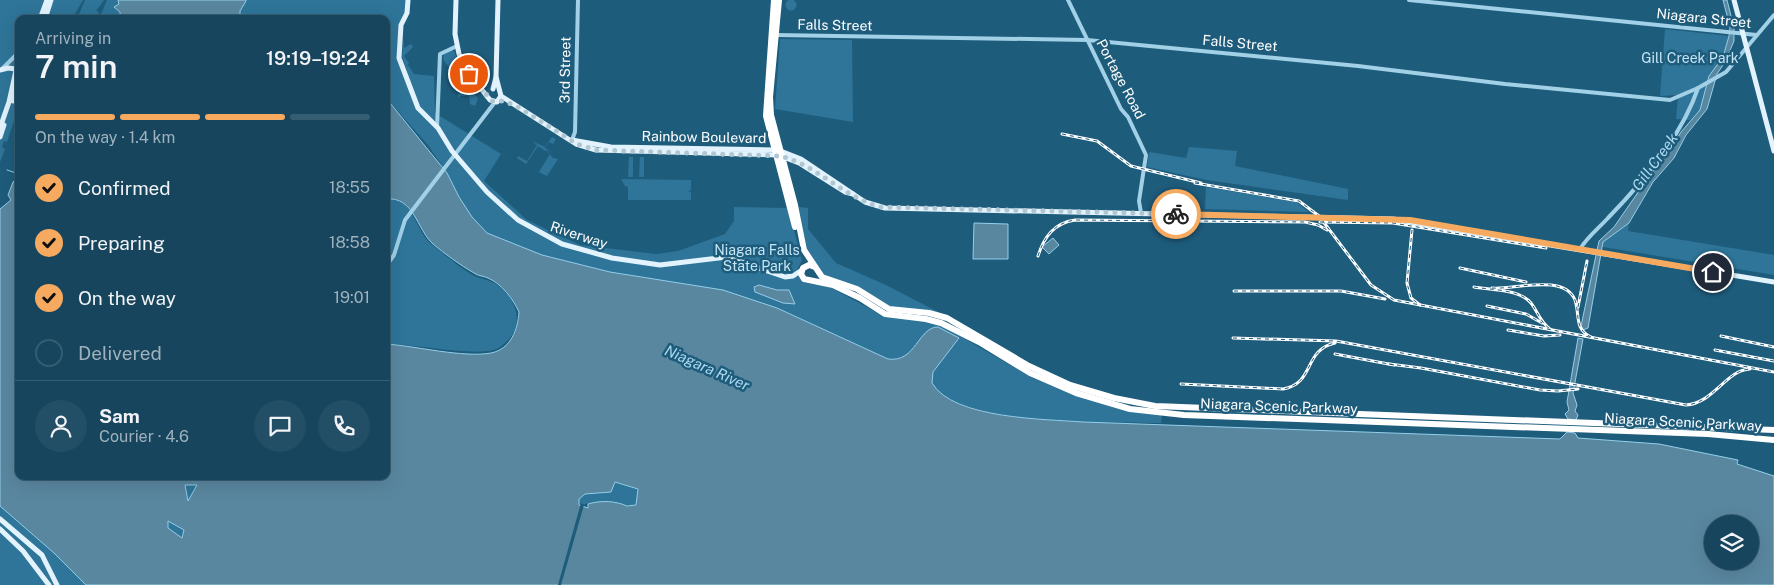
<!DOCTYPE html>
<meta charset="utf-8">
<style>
body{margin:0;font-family:"Public Sans",sans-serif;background:#234f66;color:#f1f3f6;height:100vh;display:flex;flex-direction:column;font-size:19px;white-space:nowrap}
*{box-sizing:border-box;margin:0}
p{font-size:16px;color:#9eb1bc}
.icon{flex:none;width:28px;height:28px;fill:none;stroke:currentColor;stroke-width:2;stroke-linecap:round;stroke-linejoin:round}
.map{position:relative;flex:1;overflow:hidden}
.panel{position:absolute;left:15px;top:15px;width:375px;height:465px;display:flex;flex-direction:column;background:#16455d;border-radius:10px;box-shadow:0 5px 20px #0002,0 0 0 1px #355d72}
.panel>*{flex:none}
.fabs{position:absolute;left:1704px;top:515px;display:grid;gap:10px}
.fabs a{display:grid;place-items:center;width:55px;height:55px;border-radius:50%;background:#16455d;box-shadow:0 5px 20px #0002,0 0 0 1px #355d72;font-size:25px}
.pin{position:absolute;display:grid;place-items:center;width:42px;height:42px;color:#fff;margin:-21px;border:2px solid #fff;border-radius:50%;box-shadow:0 1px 5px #0007}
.courier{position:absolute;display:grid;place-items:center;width:50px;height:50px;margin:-25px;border:4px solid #f6aa60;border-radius:50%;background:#fff;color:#222;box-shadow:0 1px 6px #0007}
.head em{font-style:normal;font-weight:600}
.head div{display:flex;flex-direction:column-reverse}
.head{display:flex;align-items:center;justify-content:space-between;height:85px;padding:0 20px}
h1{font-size:32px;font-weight:600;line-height:38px}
.bar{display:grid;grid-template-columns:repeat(4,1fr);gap:8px 5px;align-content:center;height:60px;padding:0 20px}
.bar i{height:6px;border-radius:4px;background:#355d72}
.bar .current{background:#f6aa60}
.bar p{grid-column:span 4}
.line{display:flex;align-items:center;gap:12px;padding:0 20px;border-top:1px solid #355d72}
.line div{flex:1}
.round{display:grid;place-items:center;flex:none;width:52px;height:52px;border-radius:26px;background:#234f66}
ol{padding:0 20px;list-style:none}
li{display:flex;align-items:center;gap:15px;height:55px}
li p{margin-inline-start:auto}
li .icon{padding:5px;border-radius:50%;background:#f6aa60;color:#111;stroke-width:4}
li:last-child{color:#9eb1bc}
li i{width:28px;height:28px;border:2px solid #355d72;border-radius:50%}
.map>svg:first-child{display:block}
.green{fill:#2e7599}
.water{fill:#5a87a0;stroke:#94cee9;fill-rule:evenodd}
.pier{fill:#1e5c7c}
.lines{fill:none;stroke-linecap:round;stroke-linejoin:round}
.stream{stroke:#94cee9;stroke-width:1}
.minor{stroke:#a1d0e7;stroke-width:4}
.major{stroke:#e2f3fd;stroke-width:5}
.highway{stroke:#fff;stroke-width:6}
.rail-casing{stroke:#fff;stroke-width:3}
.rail{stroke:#1e5c7c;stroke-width:1;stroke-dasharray:4;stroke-linecap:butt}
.done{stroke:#b0c6d1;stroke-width:5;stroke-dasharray:0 9}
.route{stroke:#f6aa60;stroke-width:6}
.labels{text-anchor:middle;stroke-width:5;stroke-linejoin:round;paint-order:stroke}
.street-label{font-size:14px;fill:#fff;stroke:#1e5c7c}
.park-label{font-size:14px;fill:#c4e5f6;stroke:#1e5c7c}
.water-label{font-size:15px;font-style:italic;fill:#acd9ef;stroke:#1e5c7c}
</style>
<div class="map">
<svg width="1774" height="585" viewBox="0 0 1774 585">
<rect width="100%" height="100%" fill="#1e5c7c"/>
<g class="green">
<circle cx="791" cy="5" r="5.5"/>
<polygon points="0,0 83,0 72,19 19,19 19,115 16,114 7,142 4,141 2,147 5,149 0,162"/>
<polygon points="85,0 104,0 96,11 99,12 96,19 77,19"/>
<polygon points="107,0 118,0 120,19 99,19"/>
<path d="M 246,0 L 407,0 L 398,57 L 402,74 L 408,74 L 402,57 L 404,37 L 404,48 L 411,44 L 413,47 L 404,56 L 409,63 L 406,67 L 408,65 L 414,74 L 434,76 L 435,113 L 501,154 L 484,181 L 527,220 L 580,245 L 656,254 L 678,251 L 725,234 L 734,221 L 734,207 L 788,208 L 802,260 L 794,277 L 799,276 L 805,283 L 830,287 L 885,317 L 926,321 L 946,328 L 1033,378 L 1076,396 L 1123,409 L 1162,415 L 1161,423 C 1113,422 957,427 932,383 L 933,372 L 959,338 L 938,327 C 917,332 913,363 888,359 L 777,308 L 723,290 L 610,272 L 542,255 L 487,233 L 472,218 L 459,197 L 447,173 L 428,145 L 386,98 L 386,19 L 240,19 L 240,10 Z"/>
<polygon points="1665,29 1729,36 1723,57 1709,76 1700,110 1690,120 1676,119 1678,95 1660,96"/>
<polygon points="780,39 852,40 853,122 775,109"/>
<path d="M 451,50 L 454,51 C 458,63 471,77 470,89 L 478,98 L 475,106 L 470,104 L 469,96 L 460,96 L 458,98 L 458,94 L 462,91 L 464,95 L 468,96 L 469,89 L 463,85 L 461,70 L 450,69 L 443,59 L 444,53 Z"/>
<polygon points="552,137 556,139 553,144 549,142 545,148 551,152 545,150 553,158 558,159 547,176 539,172 550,154 538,146 526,164 517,158 518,156 527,161 537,145 532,141 545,147"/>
<polygon points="1189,147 1237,151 1235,166 1348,189 1348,200 1206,180 1147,167 1149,152 1186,158"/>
<polygon points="629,157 633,157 633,177 628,177"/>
<polygon points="640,157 644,157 644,177 639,177"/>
<polygon points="621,179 691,180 691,190 688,191 691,192 691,200 628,200 628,187 625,186"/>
<polygon points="1206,187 1296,202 1309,212 1205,209"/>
<path d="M 386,199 C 413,196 415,230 431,244 C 444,254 460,268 474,276 C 481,279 490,280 496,284 C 514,296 525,321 509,339 C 505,343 499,349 493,350 C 473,356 412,344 386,344 Z"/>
<polygon points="799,207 808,208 808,229 836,263 886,285 942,314 890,307 824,276 807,250"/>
<polygon points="1629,223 1628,231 1774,255 1774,275 1603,247 1603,242"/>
<path d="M 615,482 L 638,489 L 636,505 C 626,507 618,502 608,502 C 598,501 588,504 580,505 L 579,499 L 585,494 L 609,492 Z"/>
<polygon points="185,485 197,485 188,501"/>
<polygon points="0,506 54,553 86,585 0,585"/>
<polygon points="168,520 184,530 182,538 168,528"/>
</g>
<g class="water">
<polygon points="118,0 246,0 246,1 240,11 240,19 120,19 120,12 114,7 119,4"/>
<polygon points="1723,0 1727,0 1734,28 1734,41 1725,62 1717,74 1707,109 1686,135 1674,158 1653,182 1629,223 1603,242 1588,328 1583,330 1581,326 1599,241 1614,227 1650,175 1665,157 1681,132 1700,110 1709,76 1723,57 1729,36 1730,27"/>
<path d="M 386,98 L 447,173 L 459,197 L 472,217 L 487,233 L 542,255 L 610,272 L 723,290 L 777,308 L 888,359 C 916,363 918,327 938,327 L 959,338 L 933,372 L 932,383 C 953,419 1045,419 1083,422 L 1560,439 L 1567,432 L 1575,433 L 1578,438 L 1659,444 L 1738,460 L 1737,464 L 1774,476 L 1774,585 L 86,585 L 54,553 L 0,506 L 0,209 L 11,200 L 8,195 L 13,182 L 19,176 L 19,476 L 386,476 L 386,344 C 416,346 463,358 491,353 C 511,349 518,329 519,312 C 513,299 502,284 488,278 C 484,276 478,276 474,273 C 460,265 445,254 433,244 C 417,230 414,196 386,199 ZM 615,482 L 638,489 L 636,505 L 627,506 C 616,501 601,500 588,504 L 588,508 L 579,505 L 579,499 L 585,494 L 611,492 ZM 185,485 L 197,485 L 188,501 ZM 168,521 L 184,530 L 182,538 L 168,528 ZM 1712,524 L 1750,524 L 1750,561 L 1712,561 Z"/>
<polygon points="974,223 1008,224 1008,259 973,259"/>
<polygon points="1053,238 1059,245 1049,254 1042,247"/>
<polygon points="759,285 777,290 789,290 795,304 783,303 755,292 754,287"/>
<polygon points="1578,338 1583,339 1573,393 1577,405 1575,411 1578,415 1576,420 1568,419 1565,414 1569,410 1567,402"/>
</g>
<polygon class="pier" points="581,503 584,505 561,585 558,585"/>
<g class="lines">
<polyline class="stream" points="7,170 19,174"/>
<g class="minor">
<polyline points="1068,0 1121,109 1128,117 1146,155 1139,201 1141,213"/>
<polyline points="1409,0 1757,35"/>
<polyline points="776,35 1087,40 1358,66 1505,84 1670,100 1698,88 1726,72 1774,15"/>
<polyline points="2,69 19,52"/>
<polyline points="437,127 440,54 457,46"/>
<polyline points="572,140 575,132 578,0"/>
<path d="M 1580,249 C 1588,236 1598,229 1608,218 C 1643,182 1682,136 1698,88"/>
<polyline points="386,266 394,255 405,220 495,102"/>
</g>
<g class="major">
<polyline points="408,0 407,13 401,25 399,58 418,108 438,128 452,151 487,192 518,220 562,244 612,258 660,265 727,257 785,277 793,276 802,270"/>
<polyline points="456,0 455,34 459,54 467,71 490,100 497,102 501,96"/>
<polyline points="1734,0 1774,151"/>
<polyline points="40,19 47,0"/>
<polyline points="45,19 51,0"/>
<polyline points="0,70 8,68 16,69"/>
<polyline points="496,77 501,96 576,144 596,150 778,155 799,163 845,192 853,194"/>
<polyline points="493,89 496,77 498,0"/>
<polyline points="13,101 19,72"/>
<polyline points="0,128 9,102 19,57"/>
<polyline points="0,137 4,125"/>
<polyline points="572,140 611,147 778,150 801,159 865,202 885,208 1393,219 1774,282"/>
<polyline points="0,519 42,555 57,585"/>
<polyline points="0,529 23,551 49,585"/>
</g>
<g class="highway">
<polyline points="774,0 766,116 795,227"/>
<polyline points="779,0 770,97 771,115 795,205 804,250 822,277 857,289 889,309 929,313 947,318 1029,366 1070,385 1114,398 1155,406 1774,430"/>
<polyline points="815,267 809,265 803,268 801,274 804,279 833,285 860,298 885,314 926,319 941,323 979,342 1030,373 1076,393 1130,409 1184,415 1708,434 1774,440"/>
</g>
<defs>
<g id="rail">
<polyline points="1062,134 1097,141 1131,166 1201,183"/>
<polyline points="1195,183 1299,201 1319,216 1371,285 1394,300 1774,372"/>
<polyline points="1320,222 1393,223 1546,248"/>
<polyline points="1412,230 1407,283 1411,298 1420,305"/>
<path d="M 1038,256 C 1044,237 1054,223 1075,220 L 1305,222 L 1318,225 L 1327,230"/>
<polyline points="1460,268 1526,282"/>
<path d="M 1474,287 C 1490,290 1520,289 1531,303 C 1538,312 1540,322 1550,329"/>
<path d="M 1492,288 C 1514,290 1564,273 1575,300 C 1580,315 1574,329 1591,337"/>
<polyline points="1234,291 1341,291 1385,299"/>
<polyline points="1487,306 1526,314 1542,323"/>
<polyline points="1578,307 1587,261"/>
<polyline points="1508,330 1544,336 1560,335"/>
<polyline points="1721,336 1774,347"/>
<path d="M 1233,338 L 1336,341 L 1686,405 C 1714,403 1726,370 1750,369"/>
<polyline points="1715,350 1774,361"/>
<polyline points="1335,354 1394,365"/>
<polyline points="1389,364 1421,368 1540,390 1558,391 1578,389"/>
<path d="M 1181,384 L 1283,389 C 1315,384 1303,350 1335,343"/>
</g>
</defs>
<use href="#rail" class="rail-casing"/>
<use href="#rail" class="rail"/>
</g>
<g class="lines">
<path class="done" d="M 469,74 L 492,101 L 504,101 L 518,107 L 577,144 L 596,150 L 780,156 C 817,165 844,198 881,207 L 1176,214"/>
<polyline class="route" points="1176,214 1410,220 1713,272"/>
</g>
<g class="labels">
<g class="street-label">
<text transform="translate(1704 18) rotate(6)" y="5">Niagara Street</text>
<text transform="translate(835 25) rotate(1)" y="5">Falls Street</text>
<text transform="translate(1240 43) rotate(5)" y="5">Falls Street</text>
<text transform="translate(565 70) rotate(-89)" y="5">3rd Street</text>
<text transform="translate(1121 79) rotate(62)" y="5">Portage Road</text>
<text transform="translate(704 137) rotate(1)" y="5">Rainbow Boulevard</text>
<text transform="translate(579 235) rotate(18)" y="5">Riverway</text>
<text transform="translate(1279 406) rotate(2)" y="5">Niagara Scenic Parkway</text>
<text transform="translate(1683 422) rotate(3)" y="5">Niagara Scenic Parkway</text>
</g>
<g class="park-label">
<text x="1690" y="63">Gill Creek Park</text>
<text x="757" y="255">Niagara Falls<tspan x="757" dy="16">State Park</tspan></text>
</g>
<g class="water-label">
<text transform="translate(1655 162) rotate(-54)" y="5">Gill Creek</text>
<text transform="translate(707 368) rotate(24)" y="5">Niagara River</text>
</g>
</g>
</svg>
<div class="fabs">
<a><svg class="icon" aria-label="layers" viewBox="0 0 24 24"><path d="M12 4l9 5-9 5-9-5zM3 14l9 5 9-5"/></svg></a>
</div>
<div class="pin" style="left:469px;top:74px;background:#ea580c"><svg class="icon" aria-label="bag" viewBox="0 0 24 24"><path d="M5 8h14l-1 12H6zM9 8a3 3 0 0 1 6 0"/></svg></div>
<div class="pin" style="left:1713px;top:272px;background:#1f2937"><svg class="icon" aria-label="home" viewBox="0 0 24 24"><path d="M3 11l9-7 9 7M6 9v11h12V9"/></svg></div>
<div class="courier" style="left:1176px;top:214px"><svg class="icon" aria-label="bike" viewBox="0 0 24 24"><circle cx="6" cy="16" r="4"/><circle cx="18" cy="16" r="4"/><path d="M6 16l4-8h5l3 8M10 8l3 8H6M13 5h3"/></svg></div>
<section class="panel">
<div class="head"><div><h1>7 min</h1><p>Arriving in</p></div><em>19:19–19:24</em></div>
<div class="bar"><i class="current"></i><i class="current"></i><i class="current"></i><i></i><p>On the way · 1.4 km</p></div>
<ol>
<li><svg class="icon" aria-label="check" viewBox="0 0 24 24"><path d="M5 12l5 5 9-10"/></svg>Confirmed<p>18:55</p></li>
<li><svg class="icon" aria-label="check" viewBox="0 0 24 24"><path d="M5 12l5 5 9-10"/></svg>Preparing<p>18:58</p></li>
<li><svg class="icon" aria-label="check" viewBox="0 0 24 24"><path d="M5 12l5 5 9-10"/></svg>On the way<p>19:01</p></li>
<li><i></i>Delivered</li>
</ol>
<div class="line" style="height:90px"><a class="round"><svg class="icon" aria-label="person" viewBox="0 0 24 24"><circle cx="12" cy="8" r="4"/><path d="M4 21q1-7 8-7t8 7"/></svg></a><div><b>Sam</b><p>Courier · 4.6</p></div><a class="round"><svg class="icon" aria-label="chat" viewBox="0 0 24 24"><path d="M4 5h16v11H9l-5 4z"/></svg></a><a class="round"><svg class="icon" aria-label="phone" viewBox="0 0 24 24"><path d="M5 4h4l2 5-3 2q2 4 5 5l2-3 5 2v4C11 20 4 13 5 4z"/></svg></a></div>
</section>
</div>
